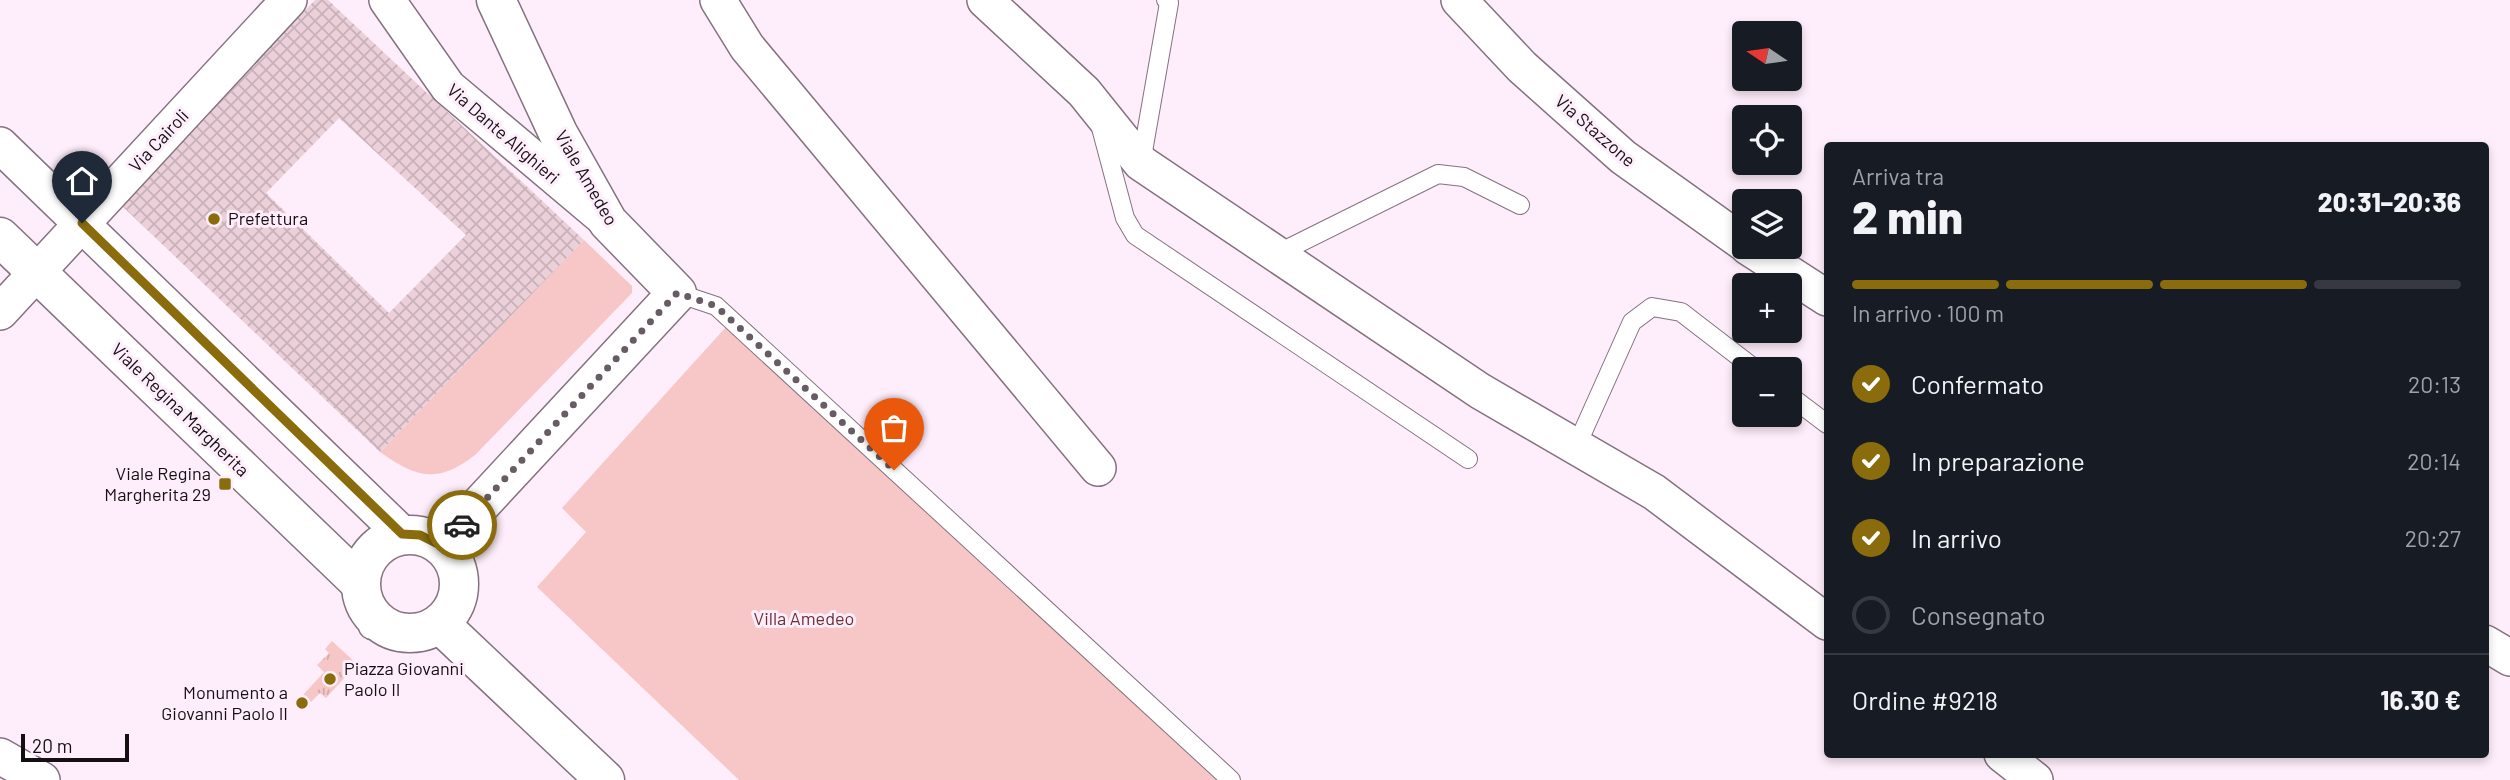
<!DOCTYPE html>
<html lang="it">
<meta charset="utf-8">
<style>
body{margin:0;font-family:Barlow,sans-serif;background:#20242c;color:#f1f3f6;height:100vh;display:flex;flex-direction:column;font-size:26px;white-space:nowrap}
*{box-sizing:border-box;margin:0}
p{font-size:23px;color:#9ea1a6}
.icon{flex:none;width:38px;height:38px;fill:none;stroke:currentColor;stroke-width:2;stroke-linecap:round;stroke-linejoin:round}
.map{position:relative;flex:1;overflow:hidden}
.sheet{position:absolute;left:1824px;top:142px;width:665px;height:616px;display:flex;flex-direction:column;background:#171b24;border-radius:7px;box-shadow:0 4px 10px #0003}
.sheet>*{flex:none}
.needle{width:46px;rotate:283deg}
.tools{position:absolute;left:1732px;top:21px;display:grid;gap:14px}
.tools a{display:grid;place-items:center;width:70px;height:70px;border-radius:7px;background:#171b24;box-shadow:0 4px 10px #0003;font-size:35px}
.scale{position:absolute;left:21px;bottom:18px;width:108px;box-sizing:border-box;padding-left:7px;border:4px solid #150e13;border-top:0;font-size:19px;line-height:24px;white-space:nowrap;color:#150e13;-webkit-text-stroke:5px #feedfa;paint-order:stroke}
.pin{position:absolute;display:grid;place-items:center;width:60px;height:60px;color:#fff;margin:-72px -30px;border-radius:50% 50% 50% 0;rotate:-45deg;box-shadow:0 0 7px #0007}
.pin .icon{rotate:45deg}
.courier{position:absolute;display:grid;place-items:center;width:70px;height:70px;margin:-35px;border:5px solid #8a6c0c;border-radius:50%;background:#fff;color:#222;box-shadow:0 2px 9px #0007}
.summary em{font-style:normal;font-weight:800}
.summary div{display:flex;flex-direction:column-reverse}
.summary{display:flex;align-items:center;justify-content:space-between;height:119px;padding:0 28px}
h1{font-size:46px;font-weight:800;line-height:52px}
.bar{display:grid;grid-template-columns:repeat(4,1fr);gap:10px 7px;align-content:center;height:84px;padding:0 28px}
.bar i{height:9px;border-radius:5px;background:#363941}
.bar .active{background:#8a6c0c}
.bar p{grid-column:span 4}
.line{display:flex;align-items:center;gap:18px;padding:0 28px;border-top:2px solid #363941}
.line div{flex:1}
ol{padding:0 28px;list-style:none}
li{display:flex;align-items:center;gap:21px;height:77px}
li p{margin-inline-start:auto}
li .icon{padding:7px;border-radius:50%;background:#8a6c0c;color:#fff;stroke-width:4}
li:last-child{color:#9ea1a6}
li i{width:38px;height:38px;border:4px solid #363941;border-radius:50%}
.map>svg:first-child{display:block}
.grass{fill:url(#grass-tufts)}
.green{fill:#f6c7c6}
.building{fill:url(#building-cross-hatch);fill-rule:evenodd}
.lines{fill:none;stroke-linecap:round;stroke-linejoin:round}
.service-casing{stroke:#857280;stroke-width:20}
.pedestrian-casing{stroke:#857280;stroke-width:29}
.minor-casing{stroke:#857280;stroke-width:38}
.tertiary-casing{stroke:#857280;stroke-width:41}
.service{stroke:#fff;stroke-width:18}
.pedestrian{stroke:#fff;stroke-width:26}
.minor{stroke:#fff;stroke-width:35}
.tertiary{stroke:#fff;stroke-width:38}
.done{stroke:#675c64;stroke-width:7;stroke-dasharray:0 12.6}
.route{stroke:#8a6c0c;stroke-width:9}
.poi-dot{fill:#8a6c0c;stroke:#feedfa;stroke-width:2.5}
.labels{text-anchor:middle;stroke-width:6;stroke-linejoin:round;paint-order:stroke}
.street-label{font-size:18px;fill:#150e13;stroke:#feedfa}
.poi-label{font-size:18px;fill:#150e13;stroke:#feedfa;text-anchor:start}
.park-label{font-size:18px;fill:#6d2f31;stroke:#feedfa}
</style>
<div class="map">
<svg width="2510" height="780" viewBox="0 0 2510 780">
<defs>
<pattern id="grass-tufts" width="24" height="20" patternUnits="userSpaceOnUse" patternTransform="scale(1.75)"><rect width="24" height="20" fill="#f6c7c6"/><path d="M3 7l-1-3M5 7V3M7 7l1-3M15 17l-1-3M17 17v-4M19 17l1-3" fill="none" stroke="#d2aaa9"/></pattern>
<pattern id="building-cross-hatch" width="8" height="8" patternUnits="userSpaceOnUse" patternTransform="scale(1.75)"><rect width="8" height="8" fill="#ebd0d9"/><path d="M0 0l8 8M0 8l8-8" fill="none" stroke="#c9b1b9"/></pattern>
</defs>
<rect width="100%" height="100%" fill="#feedfa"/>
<polygon class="grass" points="332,641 357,664 326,698 320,693 311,702 303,695 324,672 317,665 329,653 325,649"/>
<g class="green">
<path d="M 584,240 L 632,286 L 632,293 L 475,455 C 437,484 417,478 380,452 Z"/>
<polygon points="726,327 1217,780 739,780 537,587 586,532 562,508"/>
</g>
<path class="building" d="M 315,0 L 328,0 L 584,240 L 380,452 L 119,203 ZM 339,118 L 466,235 L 389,313 L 266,193 Z"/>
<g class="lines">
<defs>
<g id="service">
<polyline points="1101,128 1125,218 1135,235 1468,459"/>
<polyline points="1141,163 1169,3 1166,0"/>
<polyline points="1277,254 1438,174 1464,177 1520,205"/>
<polyline points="677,293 716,306 1231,780"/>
<polyline points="1790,396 1827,424"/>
<polyline points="1576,447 1632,322 1652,307 1681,312 1755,369"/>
</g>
<polyline id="pedestrian" points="372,626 376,621"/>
<g id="minor">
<polyline points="387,0 448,87 605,219"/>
<polyline points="718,0 747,47 1098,468"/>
<polyline points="985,0 1084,92 1141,163 1480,391 1654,492 1827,622"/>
<polyline points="1459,0 1522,67 1623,157 1745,244"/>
<polyline points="0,145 402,534"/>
<polyline points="1748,247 1827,298"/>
<polyline points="0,312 289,0"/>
<polyline points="2485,643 2510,658"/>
<polyline points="2002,754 2035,780"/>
<polyline points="0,756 42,780"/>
</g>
<g id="tertiary">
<polyline points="0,237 360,583"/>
<circle cx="410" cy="584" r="49"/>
<polyline points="442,546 677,293 608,222 558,133 496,0"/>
<polyline points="440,624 605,780"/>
</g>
</defs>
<use href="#service" class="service-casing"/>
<use href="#pedestrian" class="pedestrian-casing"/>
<use href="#minor" class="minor-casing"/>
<use href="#tertiary" class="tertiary-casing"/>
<use href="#service" class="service"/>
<use href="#pedestrian" class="pedestrian"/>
<use href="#minor" class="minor"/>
<use href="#tertiary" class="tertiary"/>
</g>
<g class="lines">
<polyline class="done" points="462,525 677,293 716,306 894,470"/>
<polyline class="route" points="82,223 402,534 420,535 442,546 462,525"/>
</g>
<g class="poi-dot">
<circle cx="214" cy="219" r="7"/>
<rect x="218" y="477" width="14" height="14" rx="3.5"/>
<circle cx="330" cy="679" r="7"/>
<circle cx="302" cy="703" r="7"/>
</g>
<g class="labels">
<g class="street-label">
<text transform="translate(1595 131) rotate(41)" y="6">Via Stazzone</text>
<text transform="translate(503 134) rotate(41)" y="6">Via Dante Alighieri</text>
<text transform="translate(159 141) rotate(-47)" y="6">Via Cairoli</text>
<text transform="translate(586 178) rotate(60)" y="6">Viale Amedeo</text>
<text transform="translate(180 410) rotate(44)" y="6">Viale Regina Margherita</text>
</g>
<g class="poi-label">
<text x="228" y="225">Prefettura</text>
<text x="211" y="480" text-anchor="end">Viale Regina<tspan x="211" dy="21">Margherita 29</tspan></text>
<text x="344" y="675">Piazza Giovanni<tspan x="344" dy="21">Paolo II</tspan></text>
<text x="288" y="699" text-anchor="end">Monumento a<tspan x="288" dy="21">Giovanni Paolo II</tspan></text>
</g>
<g class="park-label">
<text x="804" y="625">Villa Amedeo</text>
</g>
</g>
</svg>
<div class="tools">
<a><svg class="needle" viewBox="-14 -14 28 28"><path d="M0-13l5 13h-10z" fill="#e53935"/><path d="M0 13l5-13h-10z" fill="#9ea1a6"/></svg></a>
<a><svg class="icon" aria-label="locate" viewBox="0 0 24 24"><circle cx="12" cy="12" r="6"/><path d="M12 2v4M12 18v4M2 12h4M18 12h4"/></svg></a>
<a><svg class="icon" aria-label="layers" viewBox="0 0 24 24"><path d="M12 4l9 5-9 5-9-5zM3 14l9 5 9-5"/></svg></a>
<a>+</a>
<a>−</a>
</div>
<div class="scale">20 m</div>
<div class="pin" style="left:894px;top:470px;background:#ea580c"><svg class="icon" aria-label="bag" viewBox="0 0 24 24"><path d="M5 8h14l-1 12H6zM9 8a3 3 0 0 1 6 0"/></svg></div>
<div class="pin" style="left:82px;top:223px;background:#1f2937"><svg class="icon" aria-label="home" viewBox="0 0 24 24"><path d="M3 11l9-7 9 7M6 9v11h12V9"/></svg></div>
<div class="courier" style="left:462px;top:525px"><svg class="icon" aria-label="car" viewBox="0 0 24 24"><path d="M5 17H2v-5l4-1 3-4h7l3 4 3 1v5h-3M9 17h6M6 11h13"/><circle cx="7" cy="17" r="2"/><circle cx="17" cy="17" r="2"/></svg></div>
<section class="sheet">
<div class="summary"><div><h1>2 min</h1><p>Arriva tra</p></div><em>20:31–20:36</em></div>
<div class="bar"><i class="active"></i><i class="active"></i><i class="active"></i><i></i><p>In arrivo · 100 m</p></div>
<ol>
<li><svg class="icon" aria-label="check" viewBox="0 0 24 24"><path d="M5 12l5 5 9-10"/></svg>Confermato<p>20:13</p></li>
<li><svg class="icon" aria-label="check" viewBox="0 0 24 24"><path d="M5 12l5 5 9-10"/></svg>In preparazione<p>20:14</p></li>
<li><svg class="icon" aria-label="check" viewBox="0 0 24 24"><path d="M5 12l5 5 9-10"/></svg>In arrivo<p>20:27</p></li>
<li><i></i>Consegnato</li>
</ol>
<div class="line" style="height:91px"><div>Ordine #9218</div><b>16.30 €</b></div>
</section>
</div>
